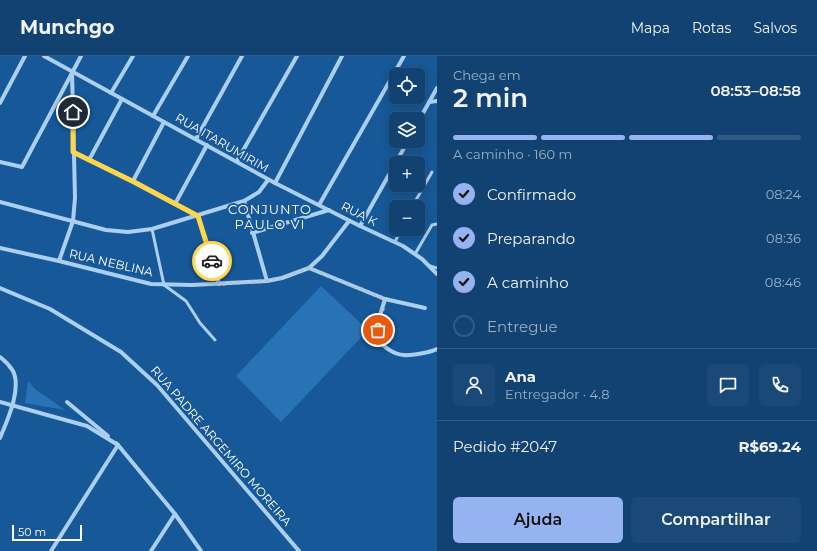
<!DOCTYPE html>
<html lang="pt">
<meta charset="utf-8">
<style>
body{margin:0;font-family:Montserrat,sans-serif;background:#1a4977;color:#f1f3f6;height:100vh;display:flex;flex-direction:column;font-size:15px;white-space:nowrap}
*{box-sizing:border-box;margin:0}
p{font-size:13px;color:#9cb0c4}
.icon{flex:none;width:22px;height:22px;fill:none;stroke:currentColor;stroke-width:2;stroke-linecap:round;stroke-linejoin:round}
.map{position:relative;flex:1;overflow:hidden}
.drawer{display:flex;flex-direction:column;background:#114272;width:380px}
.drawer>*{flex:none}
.tools{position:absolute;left:389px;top:12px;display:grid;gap:8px}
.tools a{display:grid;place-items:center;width:36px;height:36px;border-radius:6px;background:#114272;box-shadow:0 2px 10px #0003,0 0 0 1px #305b84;font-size:20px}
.scale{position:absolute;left:12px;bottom:10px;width:70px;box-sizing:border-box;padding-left:4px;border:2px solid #fff;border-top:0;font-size:11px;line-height:14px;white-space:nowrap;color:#fff;-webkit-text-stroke:3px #175898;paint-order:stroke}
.pin{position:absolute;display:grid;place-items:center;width:34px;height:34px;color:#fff;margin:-17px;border:2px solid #fff;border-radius:50%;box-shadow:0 1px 4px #0007}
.courier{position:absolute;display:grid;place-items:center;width:40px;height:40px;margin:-20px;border:3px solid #ffd54a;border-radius:50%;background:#fff;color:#222;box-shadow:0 1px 5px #0007}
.summary em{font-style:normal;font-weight:600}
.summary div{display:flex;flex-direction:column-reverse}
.summary{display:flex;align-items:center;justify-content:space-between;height:68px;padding:0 16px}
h1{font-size:26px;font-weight:600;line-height:30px}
.bar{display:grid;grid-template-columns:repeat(4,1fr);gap:6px 4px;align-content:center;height:48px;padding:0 16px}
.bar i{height:5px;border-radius:3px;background:#305b84}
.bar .selected{background:#95b2f1}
.bar p{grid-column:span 4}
.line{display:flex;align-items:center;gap:10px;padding:0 16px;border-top:1px solid #305b84}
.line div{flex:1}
.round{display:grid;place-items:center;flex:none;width:42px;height:42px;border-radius:6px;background:#1a4977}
ol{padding:0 16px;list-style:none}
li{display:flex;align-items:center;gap:12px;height:44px}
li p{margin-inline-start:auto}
li .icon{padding:4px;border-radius:50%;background:#95b2f1;color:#111;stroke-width:4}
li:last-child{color:#9cb0c4}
li i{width:22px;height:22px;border:2px solid #305b84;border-radius:50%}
.primary-button{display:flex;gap:8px;margin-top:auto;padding:8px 16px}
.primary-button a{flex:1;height:46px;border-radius:6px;background:#95b2f1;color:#111;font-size:16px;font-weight:600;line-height:46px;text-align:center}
.primary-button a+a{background:#1a4977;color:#f1f3f6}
header{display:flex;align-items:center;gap:24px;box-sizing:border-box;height:56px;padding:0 20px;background:#114272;border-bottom:1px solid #305b84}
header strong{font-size:19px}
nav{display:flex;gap:22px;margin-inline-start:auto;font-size:14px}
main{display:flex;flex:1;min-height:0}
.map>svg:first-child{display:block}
.green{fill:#2a72b6}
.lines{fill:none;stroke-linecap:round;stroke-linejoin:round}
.service{stroke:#aacff1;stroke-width:3}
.minor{stroke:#aacff1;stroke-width:4}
.done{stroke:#aec5db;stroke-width:4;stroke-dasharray:0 7.2}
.route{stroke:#ffd54a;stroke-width:5}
.labels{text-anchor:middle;stroke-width:4;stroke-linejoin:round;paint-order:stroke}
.street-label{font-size:12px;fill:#fff;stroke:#175898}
.neighbourhood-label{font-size:13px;letter-spacing:1px;fill:#fff;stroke:#175898}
</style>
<header>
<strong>Munchgo</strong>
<nav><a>Mapa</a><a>Rotas</a><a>Salvos</a></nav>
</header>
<main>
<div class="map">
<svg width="437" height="495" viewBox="0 0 437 495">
<rect width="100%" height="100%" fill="#175898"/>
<g class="green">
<polygon points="321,230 368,274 281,366 236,320"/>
<polygon points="28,325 35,333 65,354 25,347"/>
</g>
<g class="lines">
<g class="service">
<polyline points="412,151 432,116"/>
<polyline points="152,173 164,229 186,245 200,267 215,284"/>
<polyline points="395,186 401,173"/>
<polyline points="415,198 432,169 437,168"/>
<polyline points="430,210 437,212"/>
</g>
<g class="minor">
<polyline points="44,0 275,127 360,170 403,190 422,203 437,218"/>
<polyline points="111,37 133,0"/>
<polyline points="429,46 437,45"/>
<polyline points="0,47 25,0"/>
<polyline points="153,60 188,0"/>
<polyline points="418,66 437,32"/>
<polyline points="196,83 242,0"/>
<polyline points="73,96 133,125 198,160 219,228"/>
<polyline points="89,104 122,43"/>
<polyline points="237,105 297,0"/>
<polyline points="0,106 22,111 81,0"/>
<polyline points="133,125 164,66"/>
<polyline points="275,127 342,0"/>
<polyline points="244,145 267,225"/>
<polyline points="0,146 106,174 128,176 152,173 244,145 259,136 268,124"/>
<polyline points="175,148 207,89"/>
<polyline points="319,149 404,0"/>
<polyline points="360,170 408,85"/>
<polyline points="252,177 329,154"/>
<polyline points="0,192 59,205 73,165 75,142 72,15"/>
<polyline points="59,205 151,228 192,229 267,225 282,222 309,212 322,200 349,165"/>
<polyline points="309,212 385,243 425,252"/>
<polyline points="0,232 50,253 121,296 157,329 299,495"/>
<path d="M 385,243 C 382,254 375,270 379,282 C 382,291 395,299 404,299 C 410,300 432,296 437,293"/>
<path d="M 0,301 C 4,304 10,310 13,315 C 22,333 7,365 0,382"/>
<polyline points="0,346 87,370 118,389 175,458 201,495"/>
<polyline points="67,346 108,380"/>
<polyline points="51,495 118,389 116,387"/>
<polyline points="151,495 175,458"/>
</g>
</g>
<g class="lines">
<polyline class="done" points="212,205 219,228 267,225 282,222 309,212 385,243 378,274"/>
<polyline class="route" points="73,56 73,96 134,126 198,160 212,205"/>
</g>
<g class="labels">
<g class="street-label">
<text transform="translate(222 87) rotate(30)" y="4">RUA ITARUMIRIM</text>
<text transform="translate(359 158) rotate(27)" y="4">RUA K</text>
<text transform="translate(111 207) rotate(13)" y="4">RUA NEBLINA</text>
<text transform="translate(221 390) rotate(49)" y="4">RUA PADRE ARGEMIRO MOREIRA</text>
</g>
<g class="neighbourhood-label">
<text x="270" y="158">CONJUNTO<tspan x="270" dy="15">PAULO VI</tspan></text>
</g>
</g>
</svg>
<div class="tools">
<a><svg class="icon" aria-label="locate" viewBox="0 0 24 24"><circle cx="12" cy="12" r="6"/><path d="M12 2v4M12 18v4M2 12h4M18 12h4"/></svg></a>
<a><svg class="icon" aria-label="layers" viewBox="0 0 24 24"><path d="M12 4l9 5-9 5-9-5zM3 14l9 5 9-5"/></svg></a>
<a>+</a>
<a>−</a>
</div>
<div class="scale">50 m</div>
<div class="pin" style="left:378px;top:274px;background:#ea580c"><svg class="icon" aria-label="bag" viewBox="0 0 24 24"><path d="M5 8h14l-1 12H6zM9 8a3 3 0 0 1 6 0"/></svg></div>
<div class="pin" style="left:73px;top:56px;background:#1f2937"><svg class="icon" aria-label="home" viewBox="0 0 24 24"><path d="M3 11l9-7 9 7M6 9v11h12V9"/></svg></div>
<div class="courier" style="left:212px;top:205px"><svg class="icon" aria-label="car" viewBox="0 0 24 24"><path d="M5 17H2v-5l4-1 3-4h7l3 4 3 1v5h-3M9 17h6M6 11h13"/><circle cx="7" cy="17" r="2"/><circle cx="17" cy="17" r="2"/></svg></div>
</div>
<section class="drawer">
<div class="summary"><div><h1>2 min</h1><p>Chega em</p></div><em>08:53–08:58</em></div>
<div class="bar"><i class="selected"></i><i class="selected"></i><i class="selected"></i><i></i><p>A caminho · 160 m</p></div>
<ol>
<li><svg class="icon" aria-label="check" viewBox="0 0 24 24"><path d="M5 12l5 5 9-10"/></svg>Confirmado<p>08:24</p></li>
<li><svg class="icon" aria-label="check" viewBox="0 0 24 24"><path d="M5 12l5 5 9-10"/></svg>Preparando<p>08:36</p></li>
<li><svg class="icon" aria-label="check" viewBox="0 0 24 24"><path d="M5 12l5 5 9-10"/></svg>A caminho<p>08:46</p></li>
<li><i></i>Entregue</li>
</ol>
<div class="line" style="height:72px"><a class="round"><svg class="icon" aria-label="person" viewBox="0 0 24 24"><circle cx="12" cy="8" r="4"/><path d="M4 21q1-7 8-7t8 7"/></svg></a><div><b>Ana</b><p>Entregador · 4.8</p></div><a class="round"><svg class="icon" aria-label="chat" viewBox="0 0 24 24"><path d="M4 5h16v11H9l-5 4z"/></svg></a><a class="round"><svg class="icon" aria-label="phone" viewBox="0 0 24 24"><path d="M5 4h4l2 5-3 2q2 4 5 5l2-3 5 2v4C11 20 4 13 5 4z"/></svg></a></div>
<div class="line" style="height:52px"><div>Pedido #2047</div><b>R$69.24</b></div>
<div class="primary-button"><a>Ajuda</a><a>Compartilhar</a></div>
</section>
</main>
